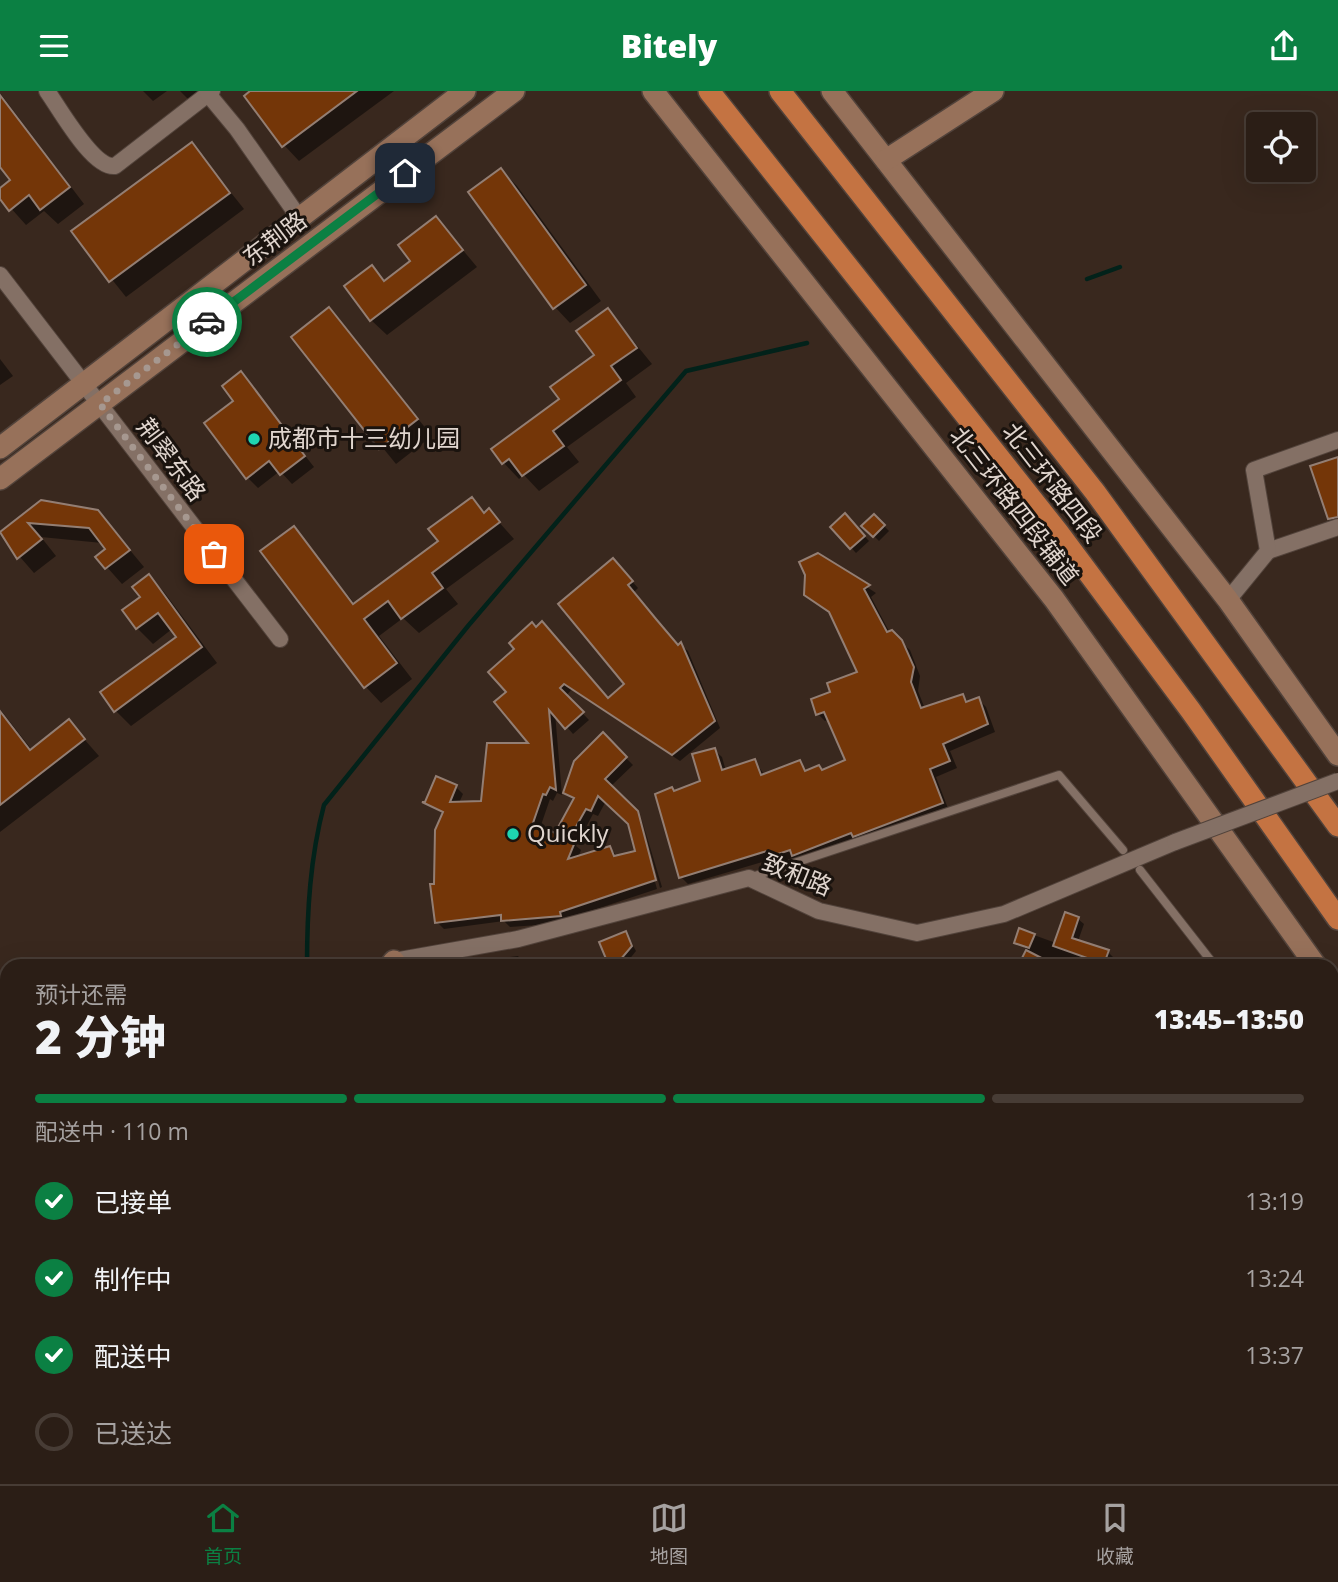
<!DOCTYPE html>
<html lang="zh">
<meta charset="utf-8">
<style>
body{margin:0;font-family:"Open Sans","Noto Sans SC",sans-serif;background:#33271f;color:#f1f3f6;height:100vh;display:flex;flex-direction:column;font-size:26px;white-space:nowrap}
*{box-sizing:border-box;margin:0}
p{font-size:23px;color:#a6a2a1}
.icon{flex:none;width:38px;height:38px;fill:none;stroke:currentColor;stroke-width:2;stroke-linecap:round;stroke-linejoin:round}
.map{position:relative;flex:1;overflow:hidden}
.details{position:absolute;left:0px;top:868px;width:1339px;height:525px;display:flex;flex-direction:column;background:#2b1e16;border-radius:21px 21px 0 0;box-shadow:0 7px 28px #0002,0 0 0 2px #473c35}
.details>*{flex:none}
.controls{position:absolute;left:1246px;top:21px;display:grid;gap:14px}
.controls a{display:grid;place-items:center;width:70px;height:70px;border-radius:7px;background:#2b1e16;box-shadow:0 7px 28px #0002,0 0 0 2px #473c35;font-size:35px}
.pin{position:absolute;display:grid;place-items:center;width:60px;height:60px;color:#fff;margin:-30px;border-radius:14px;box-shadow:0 4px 10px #0006}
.courier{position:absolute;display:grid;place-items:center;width:70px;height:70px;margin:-35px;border:5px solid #0b8043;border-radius:50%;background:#fff;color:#222;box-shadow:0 2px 9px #0007}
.summary em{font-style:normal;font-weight:800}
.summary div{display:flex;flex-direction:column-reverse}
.summary{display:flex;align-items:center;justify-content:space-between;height:119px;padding:0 35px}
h1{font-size:46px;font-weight:800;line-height:52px}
.bar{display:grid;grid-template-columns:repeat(4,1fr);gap:10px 7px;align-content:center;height:84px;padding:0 35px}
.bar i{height:9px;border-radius:5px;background:#473c35}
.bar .active{background:#0b8043}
.bar p{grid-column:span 4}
ol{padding:0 35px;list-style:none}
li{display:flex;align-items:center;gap:21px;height:77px}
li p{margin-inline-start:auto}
li .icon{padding:7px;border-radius:50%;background:#0b8043;color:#fff;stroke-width:4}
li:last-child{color:#a6a2a1}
li i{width:38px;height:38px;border:4px solid #473c35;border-radius:50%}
header{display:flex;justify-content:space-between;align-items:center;height:91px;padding:0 35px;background:#0b8043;color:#fff;font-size:32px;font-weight:800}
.tabs{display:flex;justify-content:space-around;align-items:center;height:98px;border-top:2px solid #473c35;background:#2b1e16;font-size:19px;color:#a6a2a1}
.tabs a{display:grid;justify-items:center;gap:4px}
.tabs .active{color:#0b8043}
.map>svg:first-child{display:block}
.green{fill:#633b23}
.shadow{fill:#0007;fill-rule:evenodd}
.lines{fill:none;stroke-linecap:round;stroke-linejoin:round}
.stream{stroke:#02221a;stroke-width:4.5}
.building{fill:#743608;stroke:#937e73;stroke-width:2;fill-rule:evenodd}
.lane-casing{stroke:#52433b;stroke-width:10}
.street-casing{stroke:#52433b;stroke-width:18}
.secondary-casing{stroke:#52433b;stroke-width:24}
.highway-casing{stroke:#52433b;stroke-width:24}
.lane{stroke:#847065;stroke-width:8}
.street{stroke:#847065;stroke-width:16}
.secondary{stroke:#97715a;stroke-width:21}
.highway{stroke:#c47342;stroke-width:21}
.street-bridge-casing{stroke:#52433b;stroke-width:18;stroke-linecap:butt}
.street-bridge{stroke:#847065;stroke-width:16}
.done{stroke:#a69890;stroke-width:7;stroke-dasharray:0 12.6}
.route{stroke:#0b8043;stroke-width:9}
.poi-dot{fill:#1ed5b1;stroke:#1a130e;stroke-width:2.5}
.labels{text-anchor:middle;stroke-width:6;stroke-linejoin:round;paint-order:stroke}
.street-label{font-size:24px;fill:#e0d5ce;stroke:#1a130e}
.poi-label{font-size:24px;fill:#e0d5ce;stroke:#1a130e;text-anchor:start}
</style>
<header><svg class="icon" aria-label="menu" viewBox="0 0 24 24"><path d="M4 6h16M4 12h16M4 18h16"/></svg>Bitely<svg class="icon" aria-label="share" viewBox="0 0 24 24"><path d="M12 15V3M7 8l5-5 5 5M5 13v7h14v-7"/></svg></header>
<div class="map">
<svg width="1338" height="1393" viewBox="0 0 1338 1393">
<rect width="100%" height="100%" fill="#39281e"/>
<polygon class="green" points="0,1369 7,1378 7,1386 13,1386 18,1393 0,1393"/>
<g class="shadow">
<polygon points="143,0 167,0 153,10"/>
<polygon points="180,0 212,0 193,13"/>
<polygon points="253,0 394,0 299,70 284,54"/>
<polygon points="0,2 84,113 58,133 44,120 26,134 0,105 0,99 13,90 0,71"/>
<polygon points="192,53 244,118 126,206 74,141"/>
<polygon points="501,79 517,95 601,210 570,232 555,216"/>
<polygon points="436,127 477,176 387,244 371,229 371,176 386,191 412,170"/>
<polygon points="329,218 432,345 396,373 293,246"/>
<polygon points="608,219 652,273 626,292 636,306 567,356 579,371 539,400 524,384 519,388 504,372 562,308 596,264"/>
<polygon points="0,268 13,285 0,294"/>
<polygon points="241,283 314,376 292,393 280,380 258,397 248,387 236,310"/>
<polygon points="471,408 486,422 489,420 514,448 446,498 458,513 419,542 403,527 379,545 412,588 381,612 366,596 263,460 293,437 355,513 440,450"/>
<polygon points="41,411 98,421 144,476 122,493 98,466 107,458 102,452 41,446 56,465 34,482 0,443"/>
<polygon points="845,425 869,450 856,462 832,436"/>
<polygon points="874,425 889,440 879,450 864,435"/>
<polygon points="818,464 876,502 871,506 890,542 910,559 920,585 918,600 925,618 962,605 970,612 978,608 986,616 995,641 950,660 957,677 936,686 949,720 801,772 796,767 778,773 772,768 688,793 681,786 675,701 703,691 714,659 722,666 726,680 755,670 765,685 800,671 808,681 823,680 848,670 828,629 825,630 818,623 833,602 860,582 832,524 806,503"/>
<path d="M 619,476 L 638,497 L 634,501 L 679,556 L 681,554 L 688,560 L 720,637 L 680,670 L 572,598 L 566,605 L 589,629 L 573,643 L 555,622 L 562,704 L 557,702 L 553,710 L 550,708 L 540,737 L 556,744 L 575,710 L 565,701 L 603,644 L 633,674 L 610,696 L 636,721 L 657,798 L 566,828 L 566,832 L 510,836 L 504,830 L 444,838 L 437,831 L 436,794 L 444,723 L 426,713 L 456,696 L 463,703 L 459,712 L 482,712 L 532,654 L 509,601 L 517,558 L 608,609 L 627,593 ZM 606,710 L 630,733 L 638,761 L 618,766 L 610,757 L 578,767 L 581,759 L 576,755 L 593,723 L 598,725 Z"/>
<polygon points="149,485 164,501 217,572 131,635 116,620 178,546 172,538 153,553 137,537"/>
<polygon points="0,618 32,659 69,631 99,665 0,741"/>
<polygon points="641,726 662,796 660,797"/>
<polygon points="1078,828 1084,833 1078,850 1108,861 1113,866 1111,875 1093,872 1092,875 1020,875 1028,859 1016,851 1020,839 1056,852"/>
<polygon points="626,842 636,860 624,875 611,875"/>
<polygon points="518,865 526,875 459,875 459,873"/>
<polygon points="132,1386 146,1386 152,1393 137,1393"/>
<polygon points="967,1386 1280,1386 1281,1393 968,1393"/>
</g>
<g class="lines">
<g class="stream">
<polyline points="1087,188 1120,176"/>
<path d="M 307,875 C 307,821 310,767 324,714 L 468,535 L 686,280 L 807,252"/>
<polyline points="300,1393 300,1386"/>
</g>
</g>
<g class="building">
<polygon points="250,0 357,0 282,56 244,5"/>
<polygon points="0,4 70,96 40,119 29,104 9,120 0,108 0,97 10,89 0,76"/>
<polygon points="192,51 230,102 109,191 71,140"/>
<polygon points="501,77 586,194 553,218 468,101"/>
<polygon points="436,125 463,159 370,230 344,195 372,174 384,190 410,170 398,154"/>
<polygon points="329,216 418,328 379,358 291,246"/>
<polygon points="608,217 637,257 611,275 621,289 553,340 564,355 522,385 509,368 502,373 491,358 559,308 550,296 594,264 576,240"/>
<polygon points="241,280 305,365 280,384 269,370 246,388 204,332 233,310 222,295"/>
<polygon points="1338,366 1338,426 1328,428 1310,375"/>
<polygon points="472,406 484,422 489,417 500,431 432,482 443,497 401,528 388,510 364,528 397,572 364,597 260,460 294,435 353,513 438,450 428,438"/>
<polygon points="41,409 98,419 130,459 105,478 95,466 105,458 89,437 28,432 42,448 17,468 0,441"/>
<polygon points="845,422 865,445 850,458 830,436"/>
<polygon points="874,423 885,434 873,446 861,435"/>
<polygon points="818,462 870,494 864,498 887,541 892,539 902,549 914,576 911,591 921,617 963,603 966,611 979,606 988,633 943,653 950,670 930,678 943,712 853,746 851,742 792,765 790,759 769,766 767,760 679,787 655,703 672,696 674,700 700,690 692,663 715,657 722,679 755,668 761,684 800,669 805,680 819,674 822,679 845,669 824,621 816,624 811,608 830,601 827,592 857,581 829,521 804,504 805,484 799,471"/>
<path d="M 613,467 L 633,490 L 628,494 L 656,528 L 678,554 L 681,551 L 715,630 L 672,664 L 564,593 L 560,597 L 584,621 L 565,638 L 549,619 L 556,699 L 550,696 L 546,704 L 543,703 L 533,732 L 555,742 L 574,707 L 563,702 L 574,670 L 603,641 L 627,666 L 605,688 L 638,720 L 656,789 L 560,821 L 561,825 L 501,830 L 501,824 L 435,832 L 430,793 L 434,793 L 435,739 L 443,721 L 422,711 L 425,711 L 436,685 L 457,694 L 450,711 L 481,710 L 487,652 L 528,652 L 494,611 L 506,601 L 488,581 L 514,558 L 509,552 L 532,531 L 536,536 L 542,530 L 608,607 L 624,593 L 558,513 ZM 598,705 L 628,733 L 635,760 L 614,765 L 610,755 L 568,768 L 575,751 L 569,748 L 586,718 L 591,720 Z"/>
<polygon points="149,483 202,556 114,621 100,601 176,546 158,522 136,538 122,519 140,506 132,496"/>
<polygon points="0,620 30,659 69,628 85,648 0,714"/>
<polygon points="1065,821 1079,826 1072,847 1109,859 1104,873 1053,855"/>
<polygon points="1019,837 1035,843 1029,857 1014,852"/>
<polygon points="626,840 632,855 615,875 609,875 599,851"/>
<polygon points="1026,859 1057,875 1018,875"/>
</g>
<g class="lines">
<defs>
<g id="lane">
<polyline points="1140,779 1215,875"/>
<polyline points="752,786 1059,684 1123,759"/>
</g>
<g id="street">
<path d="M 47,0 C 60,18 93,78 115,75 L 212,0"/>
<polyline points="208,3 237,38 300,128"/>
<polyline points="0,184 280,548"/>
<polyline points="1268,460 1338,436"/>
<polyline points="1228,509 1268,460 1254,379 1338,349"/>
<polyline points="394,870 518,848 749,787 819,820 917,842 1004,823 1175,751"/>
</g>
<g id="secondary">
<polyline points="653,0 1054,508 1316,875"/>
<polyline points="832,0 1228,509 1338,664"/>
<polyline points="886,69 993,0"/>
<polyline points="0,357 465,0"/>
<polyline points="0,388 514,0"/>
<polyline points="390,875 394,870"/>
<polyline points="1332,897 1338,906"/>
<polyline points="0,1197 7,1192"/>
<polyline points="0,1292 7,1301"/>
<polyline points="0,1339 7,1348"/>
<polyline points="36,1386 41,1393"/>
<polyline points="72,1386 78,1393"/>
</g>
<g id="highway">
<polyline points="709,0 1058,441 1191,620 1338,828"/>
<polyline points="780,0 1095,401 1338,735"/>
</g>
</defs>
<use href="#lane" class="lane-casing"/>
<use href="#street" class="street-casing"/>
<use href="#secondary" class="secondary-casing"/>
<use href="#highway" class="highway-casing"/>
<use href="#lane" class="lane"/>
<use href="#street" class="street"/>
<use href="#secondary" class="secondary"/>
<use href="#highway" class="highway"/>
<defs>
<polyline id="street-bridge" points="1175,751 1338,690"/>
</defs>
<use href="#street-bridge" class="street-bridge-casing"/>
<use href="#street-bridge" class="street-bridge"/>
</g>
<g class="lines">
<polyline class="done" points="207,231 100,313 214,463"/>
<polyline class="route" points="207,231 405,82"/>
</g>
<g class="poi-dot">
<circle cx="254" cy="348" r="7"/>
<circle cx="513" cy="743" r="7"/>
</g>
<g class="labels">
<g class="street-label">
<text transform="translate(275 148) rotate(-37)" y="8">东荆路</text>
<text transform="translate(171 369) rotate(53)" y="8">荆翠东路</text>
<text transform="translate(1052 392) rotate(52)" y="8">北三环路四段</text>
<text transform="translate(1014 415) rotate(52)" y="8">北三环路四段辅道</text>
<text transform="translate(797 784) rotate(22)" y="8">致和路</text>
</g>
<g class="poi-label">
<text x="268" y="356">成都市十三幼儿园</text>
<text x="527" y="751">Quickly</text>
</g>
</g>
</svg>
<div class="controls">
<a><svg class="icon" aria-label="locate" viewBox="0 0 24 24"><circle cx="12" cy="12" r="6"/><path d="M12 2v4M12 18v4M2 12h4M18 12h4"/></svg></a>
</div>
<div class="pin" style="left:214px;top:463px;background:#ea580c"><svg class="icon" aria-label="bag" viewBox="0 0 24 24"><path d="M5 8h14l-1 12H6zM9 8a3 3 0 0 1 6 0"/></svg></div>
<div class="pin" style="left:405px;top:82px;background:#1f2937"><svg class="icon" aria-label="home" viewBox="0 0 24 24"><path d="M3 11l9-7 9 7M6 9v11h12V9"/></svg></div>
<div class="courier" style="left:207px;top:231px"><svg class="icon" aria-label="car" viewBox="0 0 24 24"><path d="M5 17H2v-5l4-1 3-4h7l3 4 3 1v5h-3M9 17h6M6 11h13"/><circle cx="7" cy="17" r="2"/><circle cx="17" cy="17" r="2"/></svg></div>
<section class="details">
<div class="summary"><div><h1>2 分钟</h1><p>预计还需</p></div><em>13:45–13:50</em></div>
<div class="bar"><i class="active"></i><i class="active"></i><i class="active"></i><i></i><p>配送中 · 110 m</p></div>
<ol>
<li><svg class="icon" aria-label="check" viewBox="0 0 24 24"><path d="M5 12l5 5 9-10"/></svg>已接单<p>13:19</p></li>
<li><svg class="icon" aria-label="check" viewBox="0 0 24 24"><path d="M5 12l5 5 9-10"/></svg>制作中<p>13:24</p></li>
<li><svg class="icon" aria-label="check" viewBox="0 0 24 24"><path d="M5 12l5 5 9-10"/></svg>配送中<p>13:37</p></li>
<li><i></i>已送达</li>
</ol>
</section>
</div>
<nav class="tabs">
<a class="active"><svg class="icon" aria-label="home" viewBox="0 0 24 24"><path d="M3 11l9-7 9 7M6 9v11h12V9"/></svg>首页</a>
<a><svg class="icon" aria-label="map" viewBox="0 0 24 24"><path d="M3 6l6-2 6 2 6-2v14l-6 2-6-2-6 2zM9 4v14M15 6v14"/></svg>地图</a>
<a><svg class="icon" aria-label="saved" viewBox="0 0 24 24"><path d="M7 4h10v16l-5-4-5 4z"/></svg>收藏</a>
</nav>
